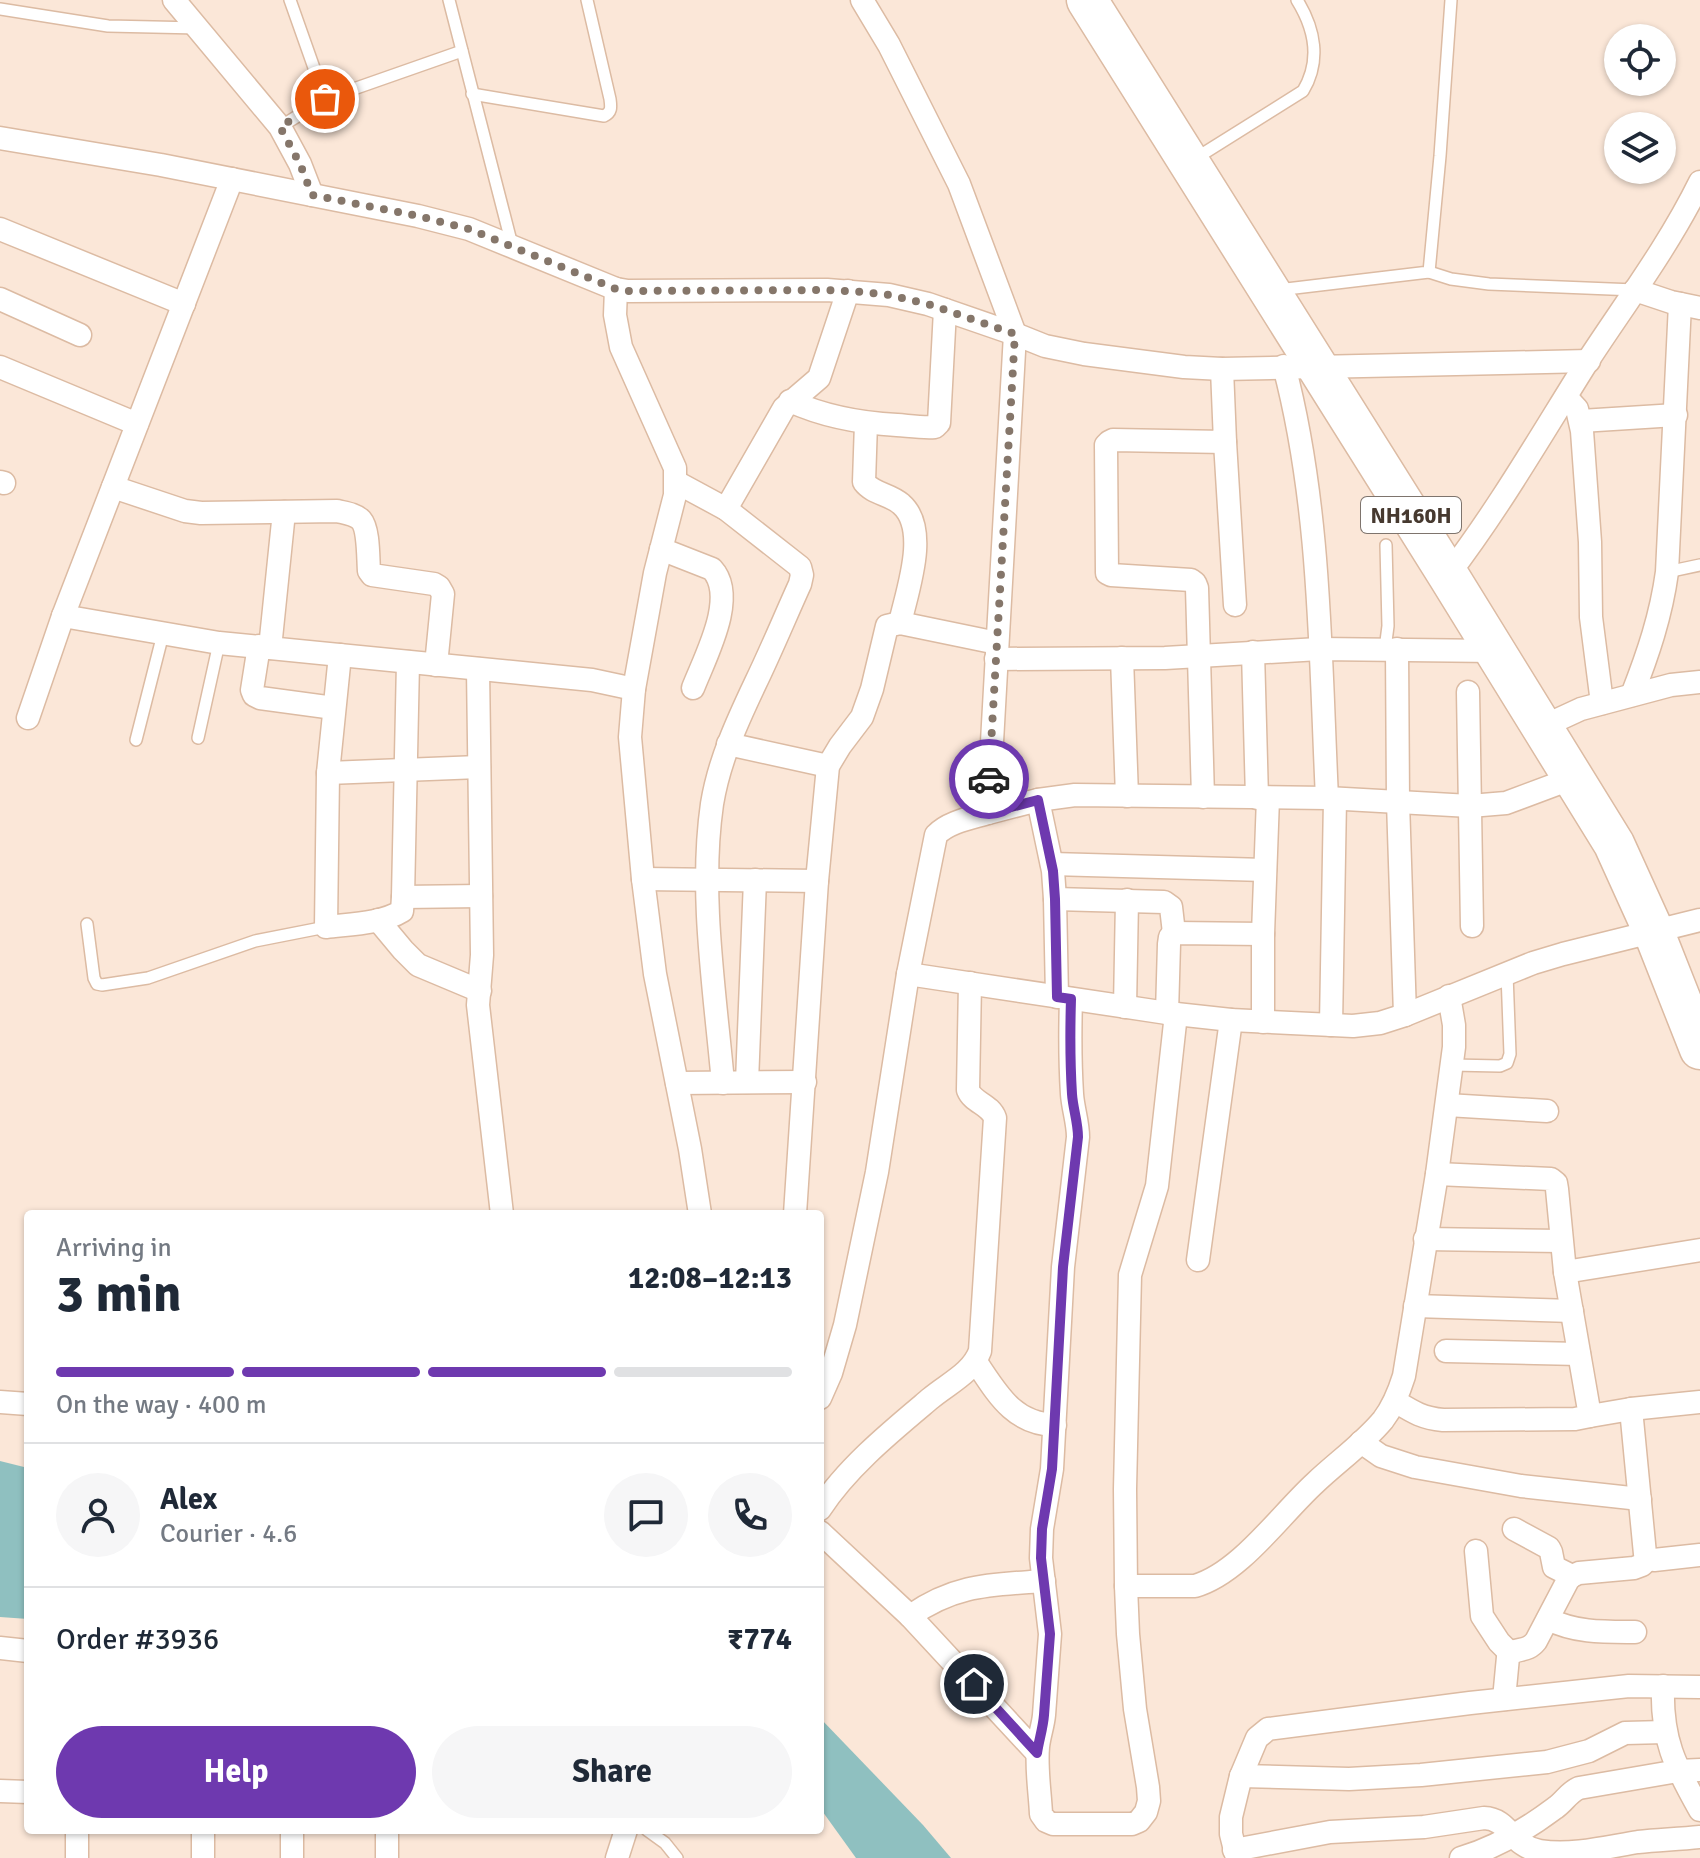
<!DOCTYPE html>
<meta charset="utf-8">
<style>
body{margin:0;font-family:Signika,sans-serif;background:#f6f6f7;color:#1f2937;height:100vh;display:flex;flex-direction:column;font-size:30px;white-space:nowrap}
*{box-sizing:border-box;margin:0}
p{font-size:26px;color:#747a83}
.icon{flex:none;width:44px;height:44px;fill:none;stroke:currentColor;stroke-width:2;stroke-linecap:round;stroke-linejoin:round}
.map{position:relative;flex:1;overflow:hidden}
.details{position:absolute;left:24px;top:1210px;width:800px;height:624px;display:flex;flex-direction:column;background:#fff;border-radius:8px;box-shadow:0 2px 6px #0004}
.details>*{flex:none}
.tools{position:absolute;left:1604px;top:24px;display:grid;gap:16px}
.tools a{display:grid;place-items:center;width:72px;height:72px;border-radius:50%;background:#fff;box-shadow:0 2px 6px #0004;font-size:40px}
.pin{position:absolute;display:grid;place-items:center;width:68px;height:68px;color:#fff;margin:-34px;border:4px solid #fff;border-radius:50%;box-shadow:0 2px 8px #0007}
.courier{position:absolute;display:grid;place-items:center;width:80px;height:80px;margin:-40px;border:6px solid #6e39af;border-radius:50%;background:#fff;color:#222;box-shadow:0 2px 10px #0007}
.head em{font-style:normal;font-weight:700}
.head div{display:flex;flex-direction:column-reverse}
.head{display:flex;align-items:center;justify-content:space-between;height:136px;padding:0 32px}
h1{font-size:52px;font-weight:700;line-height:60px}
.bar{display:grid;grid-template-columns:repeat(4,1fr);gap:12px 8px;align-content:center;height:96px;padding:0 32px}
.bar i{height:10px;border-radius:6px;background:#e0e1e3}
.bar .active{background:#6e39af}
.bar p{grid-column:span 4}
.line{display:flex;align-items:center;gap:20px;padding:0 32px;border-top:2px solid #e0e1e3}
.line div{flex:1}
.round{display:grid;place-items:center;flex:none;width:84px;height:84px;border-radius:42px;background:#f6f6f7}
.cta{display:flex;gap:16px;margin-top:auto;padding:16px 32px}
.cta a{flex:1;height:92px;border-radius:48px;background:#6e39af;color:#fff;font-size:32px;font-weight:700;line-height:92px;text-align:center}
.cta a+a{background:#f6f6f7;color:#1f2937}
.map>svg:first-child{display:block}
.water{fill:#8fc0c0}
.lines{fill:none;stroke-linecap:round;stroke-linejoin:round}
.lane-casing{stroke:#dcbba3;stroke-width:14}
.street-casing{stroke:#dcbba3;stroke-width:25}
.highway-casing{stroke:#dcbba3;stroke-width:43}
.lane{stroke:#fff;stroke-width:11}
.street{stroke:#fff;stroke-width:22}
.highway{stroke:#fff;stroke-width:40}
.done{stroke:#85766a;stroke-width:8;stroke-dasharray:0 14.4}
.route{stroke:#6e39af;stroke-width:10}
.labels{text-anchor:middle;stroke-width:6;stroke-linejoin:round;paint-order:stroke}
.shield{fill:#fff;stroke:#7e746d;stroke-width:2}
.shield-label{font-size:22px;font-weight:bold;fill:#46392f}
</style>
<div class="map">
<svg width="1700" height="1858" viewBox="0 0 1700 1858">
<rect width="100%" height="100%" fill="#fbe7d8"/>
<g class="water">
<polygon points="0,1461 28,1468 28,1619 0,1617"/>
<polygon points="820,1718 923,1825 951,1858 856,1858 820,1808"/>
</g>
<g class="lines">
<defs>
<g id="lane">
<polyline points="290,0 325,99"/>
<polyline points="449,0 512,245"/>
<polyline points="0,9 108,26 198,28"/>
<path d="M 472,94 L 604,116 C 612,112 611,107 610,99 L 587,0"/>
<polyline points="280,127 325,99 462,51"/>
<path d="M 1193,160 L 1303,91 C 1321,61 1315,29 1297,0"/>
<polyline points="1429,272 1451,279 1489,284 1635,290"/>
<polyline points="1278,290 1429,272 1440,156 1451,0"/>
<polyline points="1667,572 1700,565"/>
<polyline points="1385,649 1388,626 1386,545"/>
<polyline points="198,738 219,643"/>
<polyline points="136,740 163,634"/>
<polyline points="87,924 94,978 97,984 102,985 148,978 255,941 326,927"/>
<polyline points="1452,1065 1500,1066 1507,1063 1510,1054 1507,974"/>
<polyline points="647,1830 665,1843 677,1858"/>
</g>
<g id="street">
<polyline points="174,0 280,127 300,164 312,195"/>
<polyline points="0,138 161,165 418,216 469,229 616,289 628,291 827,290 889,295 928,304 1015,334 1045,346 1084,354 1184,367 1222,369 1589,361"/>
<polyline points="0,229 184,304"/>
<polyline points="616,289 615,315 621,347 675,468 675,495 655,573 634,689 630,737 643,879 655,974 690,1149 700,1214"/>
<polyline points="1635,290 1671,302 1700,308"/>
<polyline points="0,299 80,335"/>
<path d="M 1284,366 C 1321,507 1320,654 1327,798"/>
<polyline points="0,367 137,424"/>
<polyline points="1566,397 1577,409 1582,431 1590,542 1591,617 1602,703"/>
<path d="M 790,401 C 825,417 859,423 897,425 C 910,426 923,428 935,427 L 939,423 L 945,310"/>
<polyline points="1581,421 1676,415"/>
<path d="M 866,423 L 864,482 C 873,494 890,494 901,504 C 930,529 907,591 900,623"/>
<polyline points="1225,442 1235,605"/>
<polyline points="0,482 4,483"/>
<path d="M 676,482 L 726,509 L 800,567 L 802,575 L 800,584 C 785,617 771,651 755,684 C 737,722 719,761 712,804 C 699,894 715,992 723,1083"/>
<path d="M 113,487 L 185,511 L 201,513 L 337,511 C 345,513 355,514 361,520 C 369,529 368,559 369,571 L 372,575 L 434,584 L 439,587 L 443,594 L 436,665"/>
<polyline points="726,509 784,408 819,378 848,291"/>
<path d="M 661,549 L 712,569 C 738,597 705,657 693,688"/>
<path d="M 1448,575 C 1500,507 1543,432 1589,359 C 1627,301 1669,245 1700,182"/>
<polyline points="63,616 219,643 592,680 634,689"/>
<polyline points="259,646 252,690 254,695 260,698 334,708"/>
<polyline points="270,648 284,512"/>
<polyline points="1397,649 1398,802 1405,1015"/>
<polyline points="1253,652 1257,798"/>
<path d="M 340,655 L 328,773 L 326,927 C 350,924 381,924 402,911 L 403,897 L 408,662"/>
<polyline points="1122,658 1127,796"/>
<polyline points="996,659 1165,658 1319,649 1495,651"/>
<polyline points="478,669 482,955 478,1005 502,1214"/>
<polyline points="1468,692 1472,926"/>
<path d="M 1632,695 C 1648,654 1661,616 1667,572 L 1680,304"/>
<polyline points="28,718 63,616 232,179"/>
<polyline points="1542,727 1581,709 1671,685 1700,682"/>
<polyline points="728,744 828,766"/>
<polyline points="328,773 479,767"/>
<polyline points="1203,797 1197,588 1195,583 1191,580 1111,575 1107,573 1106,445 1109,442 1113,440 1225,442 1222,369"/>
<polyline points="1038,800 1053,871 1055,899 1057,997"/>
<polyline points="988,813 1038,800 1075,795 1327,798 1470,806 1506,803 1573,778"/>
<polyline points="1052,864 1265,870"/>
<polyline points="643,879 817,881"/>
<polyline points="403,897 481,896"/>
<polyline points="1055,899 1164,902 1171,907 1174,933"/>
<polyline points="378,920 403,950 418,965 480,991"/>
<polyline points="908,974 1167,1013 1231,1020 1353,1026 1380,1023 1405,1015 1533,963 1563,954 1700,920"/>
<path d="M 1071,999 C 1070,1031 1070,1062 1072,1094 C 1073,1109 1078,1122 1078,1137 L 1063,1267 L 1052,1469 L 1042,1529 L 1041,1558 L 1050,1634 L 1044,1715 C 1043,1726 1039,1736 1038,1747 C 1036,1769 1040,1792 1041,1814 L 1046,1821 L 1053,1824 L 1132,1824 L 1139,1821 L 1146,1812 L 1149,1801 L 1148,1787 L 1135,1709 L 1128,1634 L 1126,1586 L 1125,1489 L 1130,1275 L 1157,1186 L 1176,1014"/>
<polyline points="1125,1007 1127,900"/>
<polyline points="1167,1013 1169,944 1170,937 1174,933 1263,934"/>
<polyline points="1263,1022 1263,934 1268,798"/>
<polyline points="1331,1025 1335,799"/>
<polyline points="747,1082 755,880"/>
<polyline points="677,1083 805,1082"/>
<polyline points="1447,1105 1547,1111"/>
<polyline points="1437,1174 1551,1179 1556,1183 1557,1189 1565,1272"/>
<polyline points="795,1214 817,881 828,766 840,746 862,717 872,689 887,626 900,623 997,643"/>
<polyline points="1425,1239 1561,1241"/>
<polyline points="1198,1260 1231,1020"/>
<polyline points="1415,1306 1572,1311"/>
<polyline points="1446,1351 1579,1354"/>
<path d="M 976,1362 C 997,1393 1013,1424 1055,1425"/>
<path d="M 820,1398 L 831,1373 L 845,1325 L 877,1172 L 908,974 L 936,835 C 948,822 971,818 988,813 L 1015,334 L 959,184 L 889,45 L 862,0"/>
<path d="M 1395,1401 C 1413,1412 1422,1418 1443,1420 L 1575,1419 L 1590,1416 L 1565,1272 L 1700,1250"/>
<polyline points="0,1402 28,1404"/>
<polyline points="1631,1409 1645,1554 1648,1559 1654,1560 1700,1555"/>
<polyline points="1590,1416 1631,1409 1700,1402"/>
<polyline points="1361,1442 1381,1456 1415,1467 1521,1486 1640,1499"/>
<path d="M 820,1509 C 847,1467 893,1430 931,1398 C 949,1383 972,1373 980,1351 L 995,1118 C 990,1104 973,1103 968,1090 L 970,983"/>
<polyline points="1514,1529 1549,1548 1551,1552 1554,1567 1572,1576"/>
<polyline points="820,1532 910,1616 1037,1753"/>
<polyline points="1476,1551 1482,1616 1499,1642 1510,1653"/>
<path d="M 1126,1586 L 1195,1586 C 1240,1573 1280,1515 1315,1483 C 1337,1462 1363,1444 1383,1420 C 1393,1407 1399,1392 1404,1376 L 1437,1174 L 1454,1047 L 1454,1025 L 1449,996"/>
<path d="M 910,1616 C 956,1584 990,1585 1044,1581"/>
<path d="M 1548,1619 C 1576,1633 1604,1632 1635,1632"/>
<polyline points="0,1648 28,1651"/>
<path d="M 1663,1686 C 1661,1739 1675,1766 1700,1810"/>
<path d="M 1504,1699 L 1508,1657 C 1515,1646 1526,1654 1536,1641 L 1568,1580 L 1572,1576 L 1579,1573 L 1634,1568 L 1642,1565 L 1648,1559"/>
<polyline points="1241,1776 1349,1779 1421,1775 1547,1762 1589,1751 1625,1733 1665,1732"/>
<polyline points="0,1791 28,1792"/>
<polyline points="77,1830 77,1858"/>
<polyline points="292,1830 292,1858"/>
<path d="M 1234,1850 L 1330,1832 L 1424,1827 L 1484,1818 C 1510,1819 1510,1846 1540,1851 C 1572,1856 1607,1847 1638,1842 C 1659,1840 1680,1839 1700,1837"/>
<polyline points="203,1858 203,1830"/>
<polyline points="387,1858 387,1830"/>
<polyline points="617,1858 626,1830"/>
<polyline points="1237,1858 1231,1834 1231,1817 1241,1776 1257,1738 1268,1729 1470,1703 1629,1686 1700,1687"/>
<path d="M 1461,1858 C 1495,1848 1527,1829 1555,1808 C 1564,1802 1569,1792 1579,1788 L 1678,1771 L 1700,1770"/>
</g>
<polyline id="highway" points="1087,0 1448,575 1614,844 1653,930 1700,1049"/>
</defs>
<use href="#lane" class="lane-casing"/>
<use href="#street" class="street-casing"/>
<use href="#highway" class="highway-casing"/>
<use href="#lane" class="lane"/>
<use href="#street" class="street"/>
<use href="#highway" class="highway"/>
</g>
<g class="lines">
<polyline class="done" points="325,99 280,127 300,164 312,195 418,216 469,229 616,289 628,291 827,290 862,292 889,295 928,304 1015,334 989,779"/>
<path class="route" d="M 974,1684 L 1037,1753 C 1039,1740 1043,1728 1044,1715 L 1050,1634 L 1041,1558 L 1042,1529 L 1052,1469 L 1063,1267 L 1078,1137 C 1078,1122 1073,1109 1072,1094 C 1070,1062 1070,1031 1071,999 L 1057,997 L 1055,899 L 1053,871 L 1038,800 L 988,813 L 989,779"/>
</g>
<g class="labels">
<rect class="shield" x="1361" y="497" width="100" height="36" rx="6"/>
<g class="shield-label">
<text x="1411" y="523">NH160H</text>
</g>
</g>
</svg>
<div class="tools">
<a><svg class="icon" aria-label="locate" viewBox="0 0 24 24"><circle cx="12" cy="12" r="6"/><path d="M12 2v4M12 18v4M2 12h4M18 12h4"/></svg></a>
<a><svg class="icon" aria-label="layers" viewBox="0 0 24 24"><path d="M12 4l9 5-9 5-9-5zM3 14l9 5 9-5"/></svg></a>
</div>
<div class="pin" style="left:325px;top:99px;background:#ea580c"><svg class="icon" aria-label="bag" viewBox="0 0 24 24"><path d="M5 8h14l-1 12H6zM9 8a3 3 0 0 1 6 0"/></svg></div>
<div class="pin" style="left:974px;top:1684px;background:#1f2937"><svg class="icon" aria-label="home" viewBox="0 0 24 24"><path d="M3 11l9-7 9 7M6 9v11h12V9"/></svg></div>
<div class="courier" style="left:989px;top:779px"><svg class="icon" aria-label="car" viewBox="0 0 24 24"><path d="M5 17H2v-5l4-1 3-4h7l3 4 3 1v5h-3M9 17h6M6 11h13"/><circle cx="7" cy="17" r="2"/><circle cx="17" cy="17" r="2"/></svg></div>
<section class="details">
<div class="head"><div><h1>3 min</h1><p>Arriving in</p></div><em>12:08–12:13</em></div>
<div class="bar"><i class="active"></i><i class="active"></i><i class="active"></i><i></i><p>On the way · 400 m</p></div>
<div class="line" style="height:144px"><a class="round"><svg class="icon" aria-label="person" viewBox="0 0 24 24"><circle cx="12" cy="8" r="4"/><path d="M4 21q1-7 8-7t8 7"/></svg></a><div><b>Alex</b><p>Courier · 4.6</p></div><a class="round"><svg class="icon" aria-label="chat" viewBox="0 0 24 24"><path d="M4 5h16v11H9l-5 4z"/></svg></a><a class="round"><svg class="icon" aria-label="phone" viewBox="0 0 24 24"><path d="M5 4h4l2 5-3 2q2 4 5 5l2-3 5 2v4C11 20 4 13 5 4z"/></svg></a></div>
<div class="line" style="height:104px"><div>Order #3936</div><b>₹774</b></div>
<div class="cta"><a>Help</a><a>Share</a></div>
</section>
</div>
